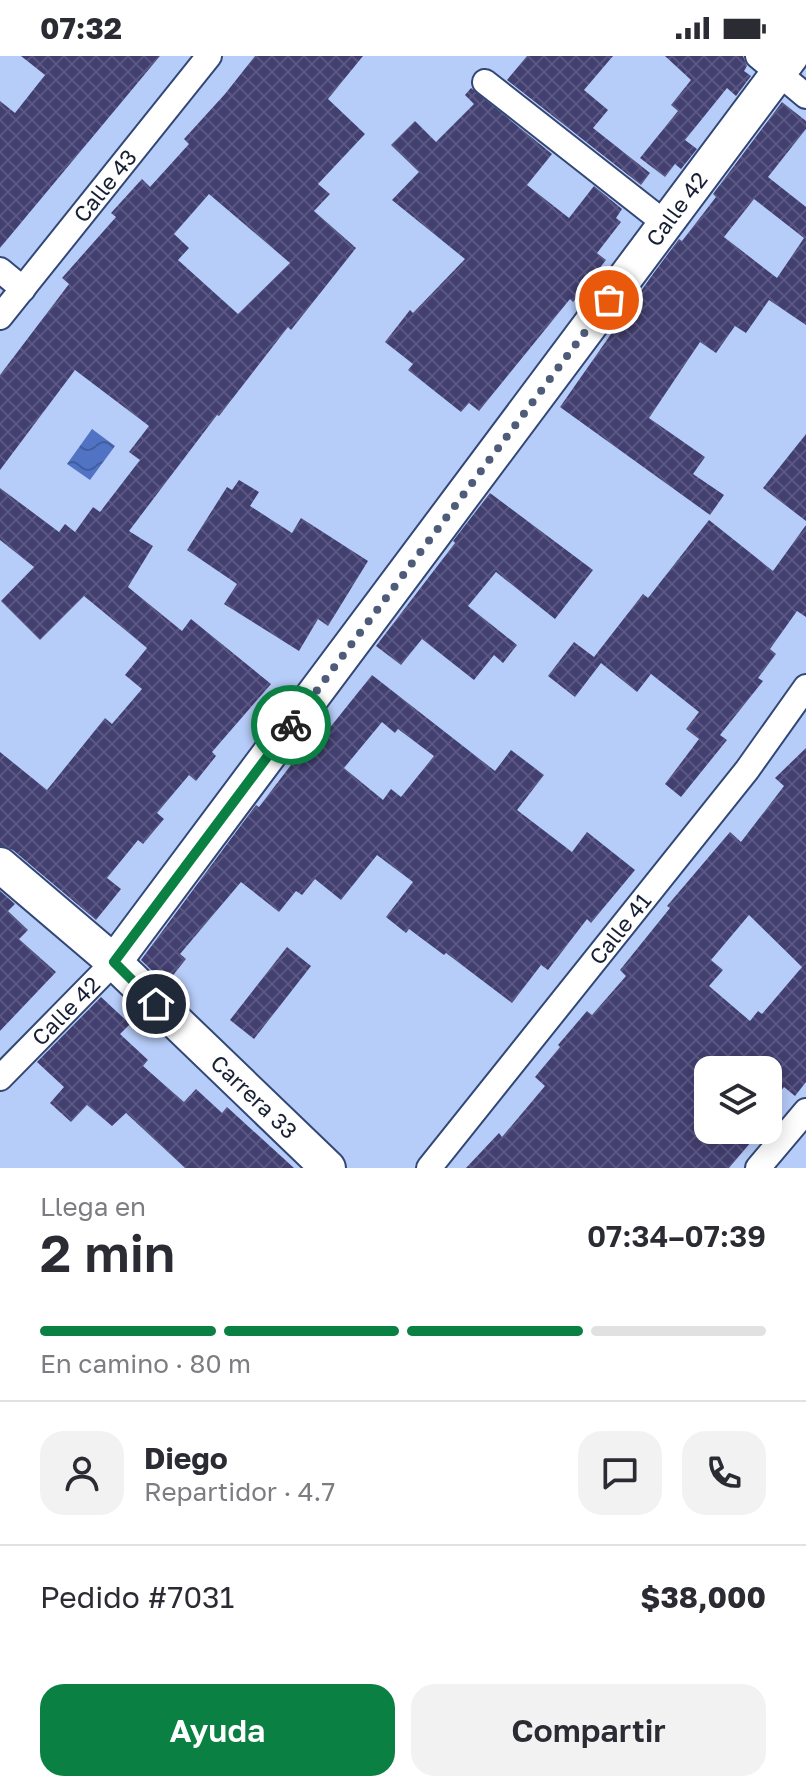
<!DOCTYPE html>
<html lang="es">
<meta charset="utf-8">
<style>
body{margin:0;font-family:"Golos Text",sans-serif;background:#f2f2f3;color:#2b2b33;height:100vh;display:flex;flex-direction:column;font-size:30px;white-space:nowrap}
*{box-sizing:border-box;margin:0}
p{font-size:26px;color:#7c7c81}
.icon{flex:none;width:44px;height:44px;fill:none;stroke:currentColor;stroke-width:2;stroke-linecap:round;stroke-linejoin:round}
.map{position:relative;height:1112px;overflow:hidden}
.side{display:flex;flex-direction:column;background:#fff;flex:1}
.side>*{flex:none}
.controls{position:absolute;left:694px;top:1000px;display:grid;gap:16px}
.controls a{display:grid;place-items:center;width:88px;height:88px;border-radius:16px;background:#fff;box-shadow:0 4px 20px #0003;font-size:40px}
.pin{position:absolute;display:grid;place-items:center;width:68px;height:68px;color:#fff;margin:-34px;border:4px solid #fff;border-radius:50%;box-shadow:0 2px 8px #0007}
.courier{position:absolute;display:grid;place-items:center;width:80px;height:80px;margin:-40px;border:6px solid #0b8043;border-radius:50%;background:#fff;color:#222;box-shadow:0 2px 10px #0007}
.headline em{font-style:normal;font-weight:600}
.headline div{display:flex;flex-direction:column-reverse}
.headline{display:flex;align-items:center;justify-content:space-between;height:136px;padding:0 40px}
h1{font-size:52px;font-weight:600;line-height:60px}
.bar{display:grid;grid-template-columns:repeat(4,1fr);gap:12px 8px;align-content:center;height:96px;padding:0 40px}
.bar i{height:10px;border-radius:6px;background:#e1e1e2}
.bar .on{background:#0b8043}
.bar p{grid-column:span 4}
.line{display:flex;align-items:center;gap:20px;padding:0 40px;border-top:2px solid #e1e1e2}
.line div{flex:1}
.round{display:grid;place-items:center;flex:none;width:84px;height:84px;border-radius:24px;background:#f2f2f3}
.primary-button{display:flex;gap:16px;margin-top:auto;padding:16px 40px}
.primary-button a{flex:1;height:92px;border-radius:24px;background:#0b8043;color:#fff;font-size:32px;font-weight:600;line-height:92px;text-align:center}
.primary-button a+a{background:#f2f2f3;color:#2b2b33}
.status{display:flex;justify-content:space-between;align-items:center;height:56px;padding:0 40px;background:#fff;direction:ltr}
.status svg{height:22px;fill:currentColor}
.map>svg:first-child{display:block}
.water{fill:url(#water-waves)}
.building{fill:url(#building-cross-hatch);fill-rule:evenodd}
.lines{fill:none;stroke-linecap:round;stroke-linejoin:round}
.street-casing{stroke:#334776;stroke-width:28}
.secondary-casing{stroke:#334776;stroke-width:38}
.street{stroke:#fff;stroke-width:24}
.secondary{stroke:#fff;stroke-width:34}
.done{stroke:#4e5c79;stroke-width:8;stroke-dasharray:0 14.4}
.route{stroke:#0b8043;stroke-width:10}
.labels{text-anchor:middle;stroke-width:8;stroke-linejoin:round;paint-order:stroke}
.street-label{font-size:22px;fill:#161f34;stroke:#e5eeff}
</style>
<div class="status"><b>07:32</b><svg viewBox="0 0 49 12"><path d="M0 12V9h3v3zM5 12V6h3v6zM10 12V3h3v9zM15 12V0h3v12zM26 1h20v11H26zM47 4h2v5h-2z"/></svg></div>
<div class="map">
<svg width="806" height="1112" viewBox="0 0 806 1112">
<defs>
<pattern id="water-waves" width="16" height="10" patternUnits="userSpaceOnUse" patternTransform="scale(2)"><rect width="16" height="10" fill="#5073c4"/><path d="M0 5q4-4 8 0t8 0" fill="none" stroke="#415ea0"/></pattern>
<pattern id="building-cross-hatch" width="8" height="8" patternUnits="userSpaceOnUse" patternTransform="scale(2)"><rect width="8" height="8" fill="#423f71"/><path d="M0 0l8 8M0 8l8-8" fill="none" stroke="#5a5881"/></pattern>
</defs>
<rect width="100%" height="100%" fill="#b7cdf9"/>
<polygon class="water" points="92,373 115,390 90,424 67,408"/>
<g class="building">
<polygon points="21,0 160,0 0,192 0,45 15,57 45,19"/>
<path d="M 255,0 L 363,0 L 328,43 L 365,78 L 318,128 L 330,138 L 314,155 L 356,192 L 291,274 L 288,271 L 219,360 L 217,359 L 129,475 L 153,490 L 128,531 L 182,575 L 191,563 L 271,628 L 212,696 L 216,700 L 196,725 L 189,719 L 157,757 L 164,763 L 143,788 L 138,784 L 107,822 L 121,833 L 96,864 L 13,794 L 0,790 L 0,696 L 47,734 L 105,662 L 112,668 L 142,633 L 125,619 L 147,592 L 84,540 L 40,584 L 1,545 L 34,511 L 0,484 L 0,432 L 59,476 L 65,468 L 75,476 L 93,451 L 100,456 L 140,404 L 129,396 L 149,370 L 75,314 L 0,414 L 0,319 L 69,228 L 62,222 L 116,161 L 111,157 L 142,123 L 150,131 L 189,88 L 184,83 L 225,38 ZM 209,138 L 290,207 L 238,258 L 178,204 L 189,192 L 174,178 Z"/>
<polygon points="527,0 613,0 584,34 608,54 593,72 650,117 641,129 507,24"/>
<polygon points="665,0 743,0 747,10 744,15 751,20 736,40 727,32 685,84 697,93 681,113 675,108 665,121 640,102 678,55 671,49 691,24"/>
<polygon points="471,32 552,98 527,129 569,162 594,130 622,153 616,162 621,166 597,197 606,204 573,246 570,243 479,355 469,347 461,356 408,314 413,308 385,286 410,254 413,257 465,203 392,144 419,116 391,89 415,65 436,86 474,48 465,39"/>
<path d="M 782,46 L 806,65 L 806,73 L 768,121 L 806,151 L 806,269 L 769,244 L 746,277 L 735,270 L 716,297 L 700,286 L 649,362 L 705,401 L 693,418 L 724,439 L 710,459 L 560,351 L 653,218 L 679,183 L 682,185 L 716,141 L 713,138 ZM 754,143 L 804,182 L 777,222 L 724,181 Z"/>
<polygon points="806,378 806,465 763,432"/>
<polygon points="239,424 259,436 250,450 292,477 301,462 368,505 328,570 318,563 299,595 224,548 237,528 187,494 227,431 232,434"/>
<polygon points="490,437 593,514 555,563 496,516 468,550 517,589 503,607 494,599 474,624 422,583 401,609 376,590 455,487 453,485"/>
<polygon points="709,464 773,515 806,469 806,561 797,555 770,593 776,598 758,622 763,625 720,679 727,684 681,741 665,728 699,683 686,673 699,656 651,618 637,636 601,607 575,641 548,620 574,586 594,601 643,538 648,542"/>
<path d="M 372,619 L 495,715 L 511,694 L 544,719 L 517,754 L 572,796 L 587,776 L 635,814 L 591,867 L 587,863 L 548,914 L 541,909 L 512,947 L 446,897 L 444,899 L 409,873 L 406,877 L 386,861 L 413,826 L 377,799 L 341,844 L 315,823 L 302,839 L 296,835 L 279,856 L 241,826 L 180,898 L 186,903 L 166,928 L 141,904 L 256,749 L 259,751 L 310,684 L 316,689 ZM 382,666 L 395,677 L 398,673 L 434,700 L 401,741 L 391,733 L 383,744 L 344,712 Z"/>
<path d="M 806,692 L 806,1026 L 795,1040 L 784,1031 L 768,1050 L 768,1014 L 708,1014 L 708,1074 L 737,1074 L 751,1086 L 729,1112 L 466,1112 L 499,1077 L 502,1081 L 545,1030 L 535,1021 L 560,991 L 558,989 L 587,955 L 592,959 L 626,920 L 620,914 L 670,852 L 667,850 L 730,776 L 741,786 L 784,730 L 775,722 ZM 749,859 L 802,911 L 762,958 L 758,955 L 750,965 L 709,930 L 723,914 L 711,904 Z"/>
<polygon points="0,835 15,848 8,855 28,874 19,883 56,916 0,975"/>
<polygon points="287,891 311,910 254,983 230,964"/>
<polygon points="101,941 130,968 120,978 148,1004 143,1010 184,1046 196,1033 222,1057 227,1051 294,1112 185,1112 126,1057 112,1070 87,1049 71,1066 50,1047 64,1031 37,1006"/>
</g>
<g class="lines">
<defs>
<g id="street">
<polyline points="758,0 806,40"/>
<polyline points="485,26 666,168"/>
<polyline points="0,214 23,233"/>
<path id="s1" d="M 0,261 L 209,0"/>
<path id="s2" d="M 0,1022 L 114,906"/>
<path id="s3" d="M 429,1112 L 747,714 L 806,631"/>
<polyline points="758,1112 806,1055"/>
</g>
<g id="secondary">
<path id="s4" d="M 0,809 L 114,906 L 328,1112"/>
<path id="s5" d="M 114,906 L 791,0"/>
</g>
</defs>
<use href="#street" class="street-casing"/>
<use href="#secondary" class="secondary-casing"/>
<use href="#street" class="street"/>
<use href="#secondary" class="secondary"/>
</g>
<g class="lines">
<polyline class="done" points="291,669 609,244"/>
<polyline class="route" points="156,948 114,906 291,669"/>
</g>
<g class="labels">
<g class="street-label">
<text dy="8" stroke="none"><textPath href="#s1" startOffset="168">Calle 43</textPath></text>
<text dy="8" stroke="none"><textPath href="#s5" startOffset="940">Calle 42</textPath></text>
<text dy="8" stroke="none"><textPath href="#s3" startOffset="306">Calle 41</textPath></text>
<text dy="8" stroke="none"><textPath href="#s2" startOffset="94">Calle 42</textPath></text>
<text dy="8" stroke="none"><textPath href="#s4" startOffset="344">Carrera 33</textPath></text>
</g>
</g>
</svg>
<div class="controls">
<a><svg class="icon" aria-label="layers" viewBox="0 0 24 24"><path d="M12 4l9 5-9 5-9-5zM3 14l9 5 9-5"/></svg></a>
</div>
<div class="pin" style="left:609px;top:244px;background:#ea580c"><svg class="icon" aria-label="bag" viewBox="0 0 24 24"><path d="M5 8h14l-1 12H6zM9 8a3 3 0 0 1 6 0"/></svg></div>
<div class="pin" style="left:156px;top:948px;background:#1f2937"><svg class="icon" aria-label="home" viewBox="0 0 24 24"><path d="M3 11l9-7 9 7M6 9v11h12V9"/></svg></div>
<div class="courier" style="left:291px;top:669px"><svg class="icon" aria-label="bike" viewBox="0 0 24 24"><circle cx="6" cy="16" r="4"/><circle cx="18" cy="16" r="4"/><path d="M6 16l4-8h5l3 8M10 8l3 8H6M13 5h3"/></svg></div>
</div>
<section class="side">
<div class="headline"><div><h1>2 min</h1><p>Llega en</p></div><em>07:34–07:39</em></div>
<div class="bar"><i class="on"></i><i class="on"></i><i class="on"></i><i></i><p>En camino · 80 m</p></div>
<div class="line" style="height:144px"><a class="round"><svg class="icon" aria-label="person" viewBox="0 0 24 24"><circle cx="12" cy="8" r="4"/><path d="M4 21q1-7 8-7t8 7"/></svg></a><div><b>Diego</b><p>Repartidor · 4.7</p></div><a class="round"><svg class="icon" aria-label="chat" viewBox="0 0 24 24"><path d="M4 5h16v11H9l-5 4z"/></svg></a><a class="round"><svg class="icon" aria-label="phone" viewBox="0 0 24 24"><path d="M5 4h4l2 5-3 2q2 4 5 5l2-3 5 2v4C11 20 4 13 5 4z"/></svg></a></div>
<div class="line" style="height:104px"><div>Pedido #7031</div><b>$38,000</b></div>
<div class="primary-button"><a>Ayuda</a><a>Compartir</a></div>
</section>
